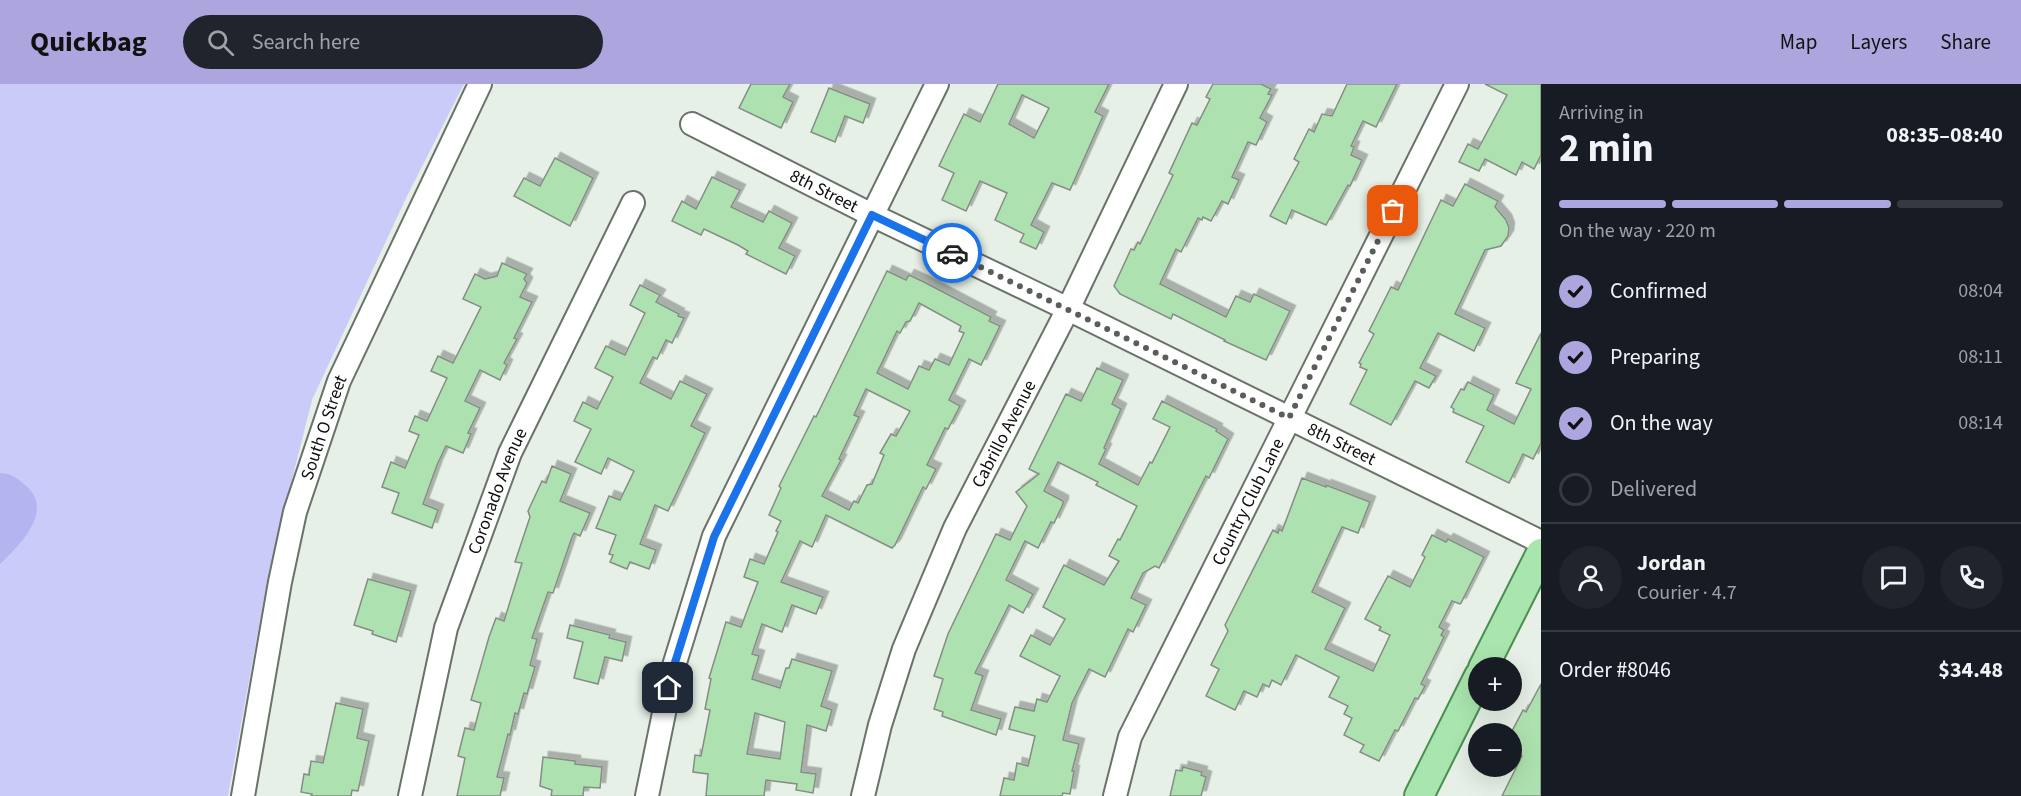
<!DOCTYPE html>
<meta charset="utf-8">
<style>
body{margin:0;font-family:"Source Sans 3",sans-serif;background:#20242c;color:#f1f3f6;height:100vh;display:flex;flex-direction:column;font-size:22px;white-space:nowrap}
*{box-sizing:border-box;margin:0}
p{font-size:20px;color:#9ea1a6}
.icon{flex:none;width:33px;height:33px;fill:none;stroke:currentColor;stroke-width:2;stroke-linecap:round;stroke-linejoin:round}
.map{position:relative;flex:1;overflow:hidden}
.panel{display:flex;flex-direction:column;background:#171b24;width:480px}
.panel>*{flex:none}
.buttons{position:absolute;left:1468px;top:573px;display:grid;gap:12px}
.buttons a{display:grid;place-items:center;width:54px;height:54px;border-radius:50%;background:#171b24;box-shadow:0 6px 24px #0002;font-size:30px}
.pin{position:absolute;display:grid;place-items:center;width:51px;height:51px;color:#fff;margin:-26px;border-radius:12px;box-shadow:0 3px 9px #0006}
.courier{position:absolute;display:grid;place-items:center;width:60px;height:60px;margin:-30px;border:4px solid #1a73e8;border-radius:50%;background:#fff;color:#222;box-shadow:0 2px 8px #0007}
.head em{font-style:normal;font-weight:700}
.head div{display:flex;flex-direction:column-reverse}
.head{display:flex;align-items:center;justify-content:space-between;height:102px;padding:0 18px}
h1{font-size:39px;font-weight:700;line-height:45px}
.bar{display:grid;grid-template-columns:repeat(4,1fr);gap:9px 6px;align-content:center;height:72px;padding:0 18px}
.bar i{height:8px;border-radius:4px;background:#363941}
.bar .active{background:#ada6de}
.bar p{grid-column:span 4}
.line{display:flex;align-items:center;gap:15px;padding:0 18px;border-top:2px solid #363941}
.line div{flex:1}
.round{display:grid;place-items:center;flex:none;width:63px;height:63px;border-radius:32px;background:#20242c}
ol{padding:0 18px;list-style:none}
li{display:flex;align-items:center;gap:18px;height:66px}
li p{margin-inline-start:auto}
li .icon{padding:6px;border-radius:50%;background:#ada6de;color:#111;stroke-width:4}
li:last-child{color:#9ea1a6}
li i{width:33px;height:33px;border:3px solid #363941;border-radius:50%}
header{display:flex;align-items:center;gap:36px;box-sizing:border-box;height:84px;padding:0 30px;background:#ada6de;color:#111}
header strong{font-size:28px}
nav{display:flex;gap:33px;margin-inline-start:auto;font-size:21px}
.search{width:420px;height:54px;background:#20242c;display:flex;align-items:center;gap:15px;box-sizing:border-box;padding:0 21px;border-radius:33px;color:#9ea1a6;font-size:22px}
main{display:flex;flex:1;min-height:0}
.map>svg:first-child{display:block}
.green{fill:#cbcbfa}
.water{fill:#b4b4f1}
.building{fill:#aee1b0;stroke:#858d85;stroke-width:1.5;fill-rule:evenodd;filter:url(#shadow)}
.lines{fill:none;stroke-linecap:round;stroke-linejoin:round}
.minor-casing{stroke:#6a726a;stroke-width:26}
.major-casing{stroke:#4c8e52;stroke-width:32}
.minor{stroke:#fff;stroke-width:22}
.major{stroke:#a9e5ae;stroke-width:28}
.done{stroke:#585e58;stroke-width:6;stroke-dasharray:0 10.8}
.route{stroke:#1a73e8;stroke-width:8}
.labels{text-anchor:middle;stroke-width:4.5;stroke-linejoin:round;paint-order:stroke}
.street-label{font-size:18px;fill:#0c0f0c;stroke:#fff}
</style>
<header>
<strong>Quickbag</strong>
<div class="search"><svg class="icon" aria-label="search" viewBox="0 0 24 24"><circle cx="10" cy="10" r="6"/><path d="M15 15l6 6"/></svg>Search here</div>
<nav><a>Map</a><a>Layers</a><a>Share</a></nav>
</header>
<main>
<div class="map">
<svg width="1541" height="712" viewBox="0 0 1541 712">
<defs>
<filter id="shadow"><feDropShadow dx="5.5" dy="-5.5" stdDeviation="0" flood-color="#0004"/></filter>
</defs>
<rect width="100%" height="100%" fill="#e6f0e6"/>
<polygon class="green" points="0,0 464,0 407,112 312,316 269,487 228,712 0,712"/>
<path class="water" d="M 0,389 C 11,389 17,394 25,401 C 56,426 19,462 0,480 Z"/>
<g class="building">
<polygon points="751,0 790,0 783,13 793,18 781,44 739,24"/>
<path d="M 998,0 L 1109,0 L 1095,28 L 1103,32 L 1070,106 L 1052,99 L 1031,141 L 1044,148 L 1036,165 L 1020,158 L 1024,150 L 995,136 L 1007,109 L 980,97 L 966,127 L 942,116 L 954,89 L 939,82 L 948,63 L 964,30 L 980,38 ZM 1022,11 L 1049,24 L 1034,54 L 1009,40 Z"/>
<polygon points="1213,0 1261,0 1271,5 1268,10 1272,11 1260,34 1267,38 1256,61 1248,58 1232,93 1239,96 1228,120 1222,117 1211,137 1203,133 1202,136 1198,134 1181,168 1176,165 1160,200 1226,233 1236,212 1250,218 1254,210 1290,227 1266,276 1224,257 1225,256 1173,230 1171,235 1120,210 1114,202 1131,165 1134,166 1138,158 1140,160 1173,91 1169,89 1192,39 1197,41 1210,15 1206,13"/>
<polygon points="1347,0 1397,0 1376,43 1363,37 1351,62 1354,63 1351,71 1362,76 1350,102 1348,101 1326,141 1292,126 1286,140 1270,132 1299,78 1294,75 1309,45 1314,48 1322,30 1332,32"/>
<polygon points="1485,0 1541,0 1541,71 1534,85 1522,78 1516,91 1485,75 1479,87 1459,78 1468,60 1478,65 1507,11"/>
<polygon points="829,4 870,20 863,39 845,32 835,58 811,48"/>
<polygon points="555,74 593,94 570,142 514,112 524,94 540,102"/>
<polygon points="712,93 740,106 731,123 763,138 769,127 792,139 779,164 795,172 786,190 746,170 748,167 738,161 704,145 701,151 672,137 682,117 696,125"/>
<polygon points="1465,100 1498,117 1495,123 1506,136 1509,144 1508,152 1501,162 1485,166 1455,230 1485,244 1474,267 1438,249 1420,284 1436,292 1429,304 1415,297 1391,341 1350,320 1367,286 1360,283 1361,280 1359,279 1374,250 1369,247 1391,203 1398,206 1441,116 1453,122"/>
<polygon points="502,179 527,190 524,195 527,199 520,213 532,218 514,254 517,255 504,279 507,281 500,296 480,286 465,317 480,324 468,349 471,350 463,369 446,362 437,381 423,420 438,426 432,444 392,429 399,409 382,403 391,378 405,384 419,351 409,347 415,332 427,337 447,294 431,287 438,272 453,279 481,223 463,215 475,190 485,195 497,192"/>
<path d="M 887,187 L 906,196 L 909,191 L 924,198 L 991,233 L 989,237 L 1000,242 L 981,281 L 969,275 L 949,316 L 960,322 L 948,345 L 945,344 L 927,381 L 936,385 L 926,405 L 923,403 L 895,461 L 892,464 L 826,431 L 812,463 L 800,457 L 781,498 L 823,513 L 816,530 L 792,521 L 782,548 L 762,540 L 752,570 L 759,572 L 752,595 L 780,604 L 786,584 L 789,584 L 792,575 L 832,587 L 821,622 L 832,626 L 826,647 L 807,641 L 801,688 L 816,690 L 813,709 L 796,706 L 797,700 L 766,696 L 764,712 L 706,712 L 708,690 L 693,688 L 695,671 L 701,672 L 710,626 L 705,625 L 711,595 L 709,594 L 726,538 L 741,543 L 758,498 L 744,493 L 750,475 L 764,480 L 778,448 L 776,447 L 781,437 L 769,431 L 781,404 L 779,402 L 814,332 L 816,333 ZM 919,219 L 961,242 L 959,247 L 964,249 L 949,281 L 935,275 L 929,286 L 919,282 L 908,305 L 877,289 L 897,247 L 900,249 L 906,238 L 910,237 ZM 866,305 L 910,327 L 896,352 L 891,350 L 880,369 L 884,371 L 872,400 L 867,401 L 858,419 L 854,417 L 849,426 L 822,412 L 841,376 L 839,375 L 859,333 L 854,331 ZM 755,629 L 785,638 L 780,675 L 747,670 Z"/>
<polygon points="640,201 660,211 656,218 679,230 678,232 684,234 672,259 666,256 657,275 653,273 640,299 671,315 680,297 707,310 691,342 705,349 668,427 655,421 640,460 656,466 649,485 630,478 627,485 610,478 613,471 609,470 616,451 596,444 609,412 620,416 634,387 608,374 601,390 575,378 591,345 574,337 583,318 597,325 613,293 595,284 606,262 625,271 645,229 630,221"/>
<polygon points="1541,249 1541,359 1533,375 1523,370 1509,399 1466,378 1484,342 1453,328 1454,325 1451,323 1461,305 1464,306 1468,298 1494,311 1487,326 1514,340 1531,305 1516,299"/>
<polygon points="1097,284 1123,296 1112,320 1121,325 1104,364 1106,365 1099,380 1138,401 1150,378 1152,379 1170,343 1153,335 1162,317 1217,345 1216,347 1228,355 1209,394 1206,392 1159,484 1155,482 1143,489 1131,514 1146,521 1133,548 1128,545 1105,593 1089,585 1072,619 1063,656 1079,660 1072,687 1074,687 1070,710 1063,709 1062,712 1000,712 1004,694 1014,696 1017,679 1028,682 1035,652 1009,645 1015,623 1034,627 1037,615 1047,618 1060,592 1020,572 1031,551 1050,561 1065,535 1043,523 1064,481 1104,501 1119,477 1109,472 1118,455 1120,456 1137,422 1096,401 1098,398 1058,378 1044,407 1063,417 1063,420 1054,439 1051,438 1038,464 1025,457 1006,496 1033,510 1023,529 1009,521 975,589 983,592 971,626 1001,635 996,651 942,632 943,628 934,625 943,595 934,592 948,550 996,450 1010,456 1027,422 1016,408 1039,390 1029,385 1066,310 1081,317"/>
<polygon points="552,382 571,390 560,417 590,429 580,452 574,449 571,456 553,509 548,508 532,554 537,555 530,581 535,583 527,610 524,609 518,630 515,629 510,651 508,650 497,693 504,694 500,712 457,712 465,674 458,672 465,644 474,646 481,619 471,616 489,553 496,534 504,537 522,479 515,478 530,433 528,427 542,397 546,399"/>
<polygon points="1302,394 1326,403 1326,401 1370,418 1358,449 1342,443 1312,508 1345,524 1325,565 1373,587 1390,551 1379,546 1381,543 1365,535 1388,492 1410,503 1425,473 1422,471 1432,451 1446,458 1448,455 1484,473 1461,519 1460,520 1452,517 1439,543 1444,546 1441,551 1444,553 1421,600 1425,602 1418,615 1415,614 1398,647 1395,646 1379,677 1360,668 1364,661 1344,651 1352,634 1344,630 1348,622 1329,613 1339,593 1296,571 1281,601 1272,596 1269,603 1263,600 1257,613 1244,607 1235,626 1206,612 1219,585 1211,581 1228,547 1225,541 1273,446 1278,449 1279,445 1282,447"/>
<polygon points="368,495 411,507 396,558 372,550 373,547 354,541"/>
<polygon points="570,541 610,551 609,554 626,558 622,577 605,573 598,600 574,594 583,558 567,554"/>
<polygon points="1541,600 1541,712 1502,712 1522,672 1512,667 1512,647 1523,626 1526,628"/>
<polygon points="336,619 363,625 357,654 369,657 358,707 352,706 351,712 311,712 312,710 301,708 304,690 309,691 311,677 323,679"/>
<polygon points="543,673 575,677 575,680 602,683 600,704 584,703 583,712 551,712 552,706 540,702"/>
<polygon points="1183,683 1202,688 1201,691 1206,693 1201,712 1170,712 1176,686 1182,687"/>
</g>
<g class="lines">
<defs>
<g id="minor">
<path id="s1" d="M 692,40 L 872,131 L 1068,225 L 1541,458"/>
<path id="s2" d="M 243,712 L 280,498 L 295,428 L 339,297 L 480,0"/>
<path id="s3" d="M 410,712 L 446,544 L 510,369 L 633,119"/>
<polyline points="647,712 673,585 714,452 937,0"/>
<path id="s4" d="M 863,712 L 880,641 L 904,565 L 955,444 L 1068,225 L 1176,0"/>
<path id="s5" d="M 1115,712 L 1130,653 L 1457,0"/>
</g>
<g id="major">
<polyline points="1483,584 1541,469"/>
<polyline points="1419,712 1479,592"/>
</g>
</defs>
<use href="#minor" class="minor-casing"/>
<use href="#major" class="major-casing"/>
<use href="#minor" class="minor"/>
<use href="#major" class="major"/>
</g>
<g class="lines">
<polyline class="done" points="952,169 1289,334 1393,127"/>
<polyline class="route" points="668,604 673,585 714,453 872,131 952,169"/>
</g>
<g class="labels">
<g class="street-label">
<text dy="6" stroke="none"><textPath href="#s1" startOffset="148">8th Street</textPath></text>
<text dy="6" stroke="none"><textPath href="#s2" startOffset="378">South O Street</textPath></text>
<text dy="6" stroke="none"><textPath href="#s4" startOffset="390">Cabrillo Avenue</textPath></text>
<text dy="6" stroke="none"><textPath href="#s1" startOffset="724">8th Street</textPath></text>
<text dy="6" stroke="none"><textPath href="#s3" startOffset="318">Coronado Avenue</textPath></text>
<text dy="6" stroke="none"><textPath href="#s5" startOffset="324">Country Club Lane</textPath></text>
</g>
</g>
</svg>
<div class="buttons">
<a>+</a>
<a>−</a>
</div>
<div class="pin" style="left:1393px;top:127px;background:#ea580c"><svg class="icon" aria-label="bag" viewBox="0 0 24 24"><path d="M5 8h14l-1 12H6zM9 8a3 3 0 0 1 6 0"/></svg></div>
<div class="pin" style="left:668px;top:604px;background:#1f2937"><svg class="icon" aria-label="home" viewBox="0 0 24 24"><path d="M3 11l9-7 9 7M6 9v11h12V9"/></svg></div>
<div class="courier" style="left:952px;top:169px"><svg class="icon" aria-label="car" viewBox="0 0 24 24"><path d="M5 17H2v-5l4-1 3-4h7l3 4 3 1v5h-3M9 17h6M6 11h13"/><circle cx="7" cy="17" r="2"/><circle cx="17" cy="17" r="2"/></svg></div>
</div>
<section class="panel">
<div class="head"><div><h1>2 min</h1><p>Arriving in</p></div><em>08:35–08:40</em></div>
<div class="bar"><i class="active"></i><i class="active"></i><i class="active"></i><i></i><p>On the way · 220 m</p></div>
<ol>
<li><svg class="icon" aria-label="check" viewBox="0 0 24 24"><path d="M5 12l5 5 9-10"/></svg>Confirmed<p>08:04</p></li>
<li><svg class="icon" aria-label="check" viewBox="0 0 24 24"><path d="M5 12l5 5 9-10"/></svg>Preparing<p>08:11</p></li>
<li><svg class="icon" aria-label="check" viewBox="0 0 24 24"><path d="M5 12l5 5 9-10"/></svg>On the way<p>08:14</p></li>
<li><i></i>Delivered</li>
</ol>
<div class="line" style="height:108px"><a class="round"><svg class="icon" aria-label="person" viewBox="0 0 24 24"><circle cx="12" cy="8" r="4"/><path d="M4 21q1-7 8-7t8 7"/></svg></a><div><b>Jordan</b><p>Courier · 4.7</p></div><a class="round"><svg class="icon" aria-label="chat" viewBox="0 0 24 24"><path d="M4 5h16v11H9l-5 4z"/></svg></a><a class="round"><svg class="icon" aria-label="phone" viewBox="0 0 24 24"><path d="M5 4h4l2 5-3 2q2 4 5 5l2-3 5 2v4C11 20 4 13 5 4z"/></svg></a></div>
<div class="line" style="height:78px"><div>Order #8046</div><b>$34.48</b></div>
</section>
</main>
